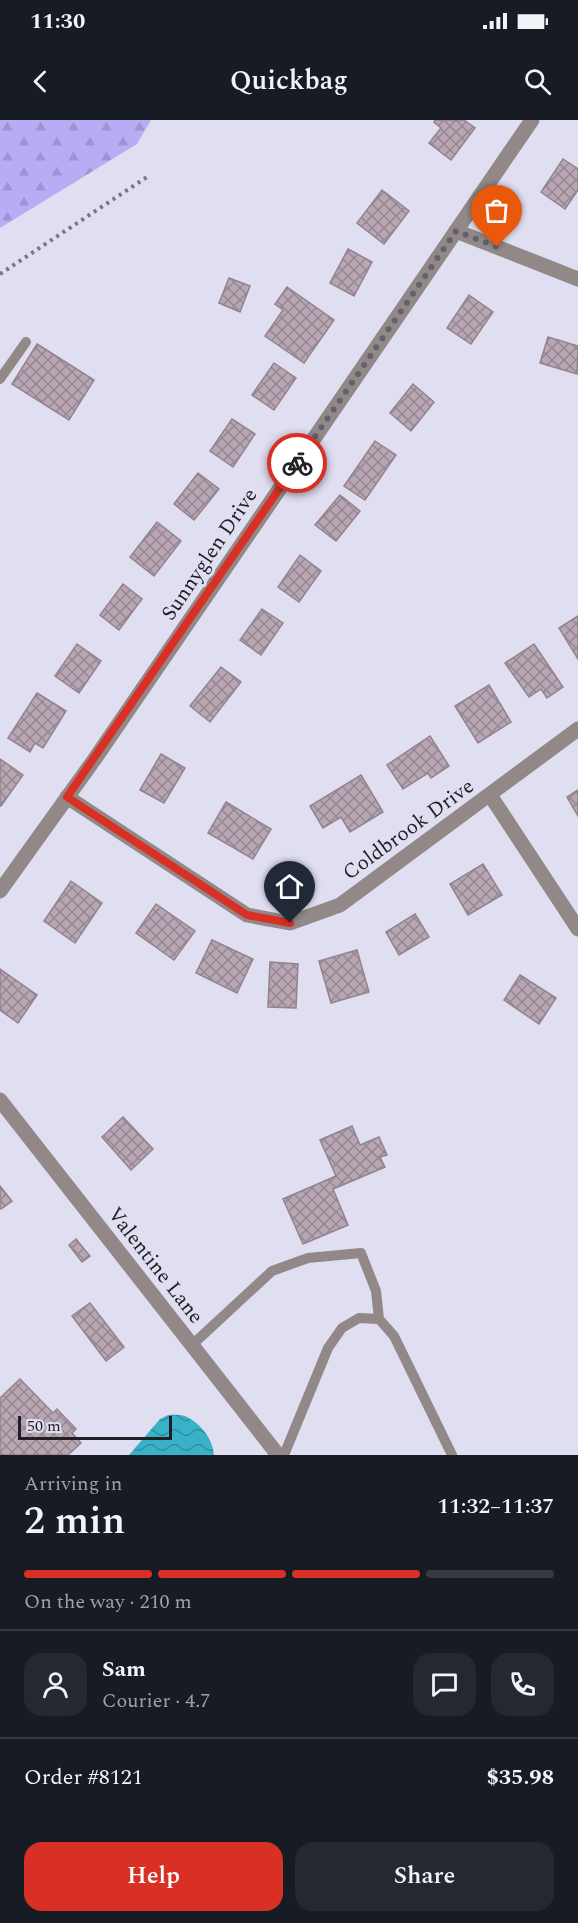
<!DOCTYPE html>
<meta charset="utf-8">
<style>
body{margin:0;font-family:Spectral,serif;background:#242831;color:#f1f3f6;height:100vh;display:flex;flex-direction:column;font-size:22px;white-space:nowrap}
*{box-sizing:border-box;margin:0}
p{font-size:20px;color:#9ea1a6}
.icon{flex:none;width:33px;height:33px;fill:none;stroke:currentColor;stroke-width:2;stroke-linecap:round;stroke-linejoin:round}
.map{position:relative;height:1335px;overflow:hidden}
.side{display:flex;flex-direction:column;background:#171b24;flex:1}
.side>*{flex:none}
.scale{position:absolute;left:18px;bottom:15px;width:154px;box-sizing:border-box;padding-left:6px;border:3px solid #1f1f25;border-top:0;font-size:16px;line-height:21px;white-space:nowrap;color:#1f1f25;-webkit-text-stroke:4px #e0def1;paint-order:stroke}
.pin{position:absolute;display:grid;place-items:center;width:51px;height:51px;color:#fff;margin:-62px -26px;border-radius:50% 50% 50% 0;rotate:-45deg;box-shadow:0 0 6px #0007}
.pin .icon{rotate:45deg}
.courier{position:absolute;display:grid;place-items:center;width:60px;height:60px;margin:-30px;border:4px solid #d93025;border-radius:50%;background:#fff;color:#222;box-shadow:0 2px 8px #0007}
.overview em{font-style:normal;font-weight:600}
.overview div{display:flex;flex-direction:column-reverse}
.overview{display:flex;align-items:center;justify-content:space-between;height:102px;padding:0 24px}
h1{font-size:39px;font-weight:600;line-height:45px}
.bar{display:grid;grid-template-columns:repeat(4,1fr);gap:9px 6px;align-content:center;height:72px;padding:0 24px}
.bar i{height:8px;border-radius:4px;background:#363941}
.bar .selected{background:#d93025}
.bar p{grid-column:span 4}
.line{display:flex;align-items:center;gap:15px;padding:0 24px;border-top:2px solid #363941}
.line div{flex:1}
.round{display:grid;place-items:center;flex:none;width:63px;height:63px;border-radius:18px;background:#242831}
.cta{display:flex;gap:12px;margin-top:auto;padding:12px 24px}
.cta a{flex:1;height:69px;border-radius:18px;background:#d93025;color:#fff;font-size:24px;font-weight:600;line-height:69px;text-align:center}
.cta a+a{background:#242831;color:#f1f3f6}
.status{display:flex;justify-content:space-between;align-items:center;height:42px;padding:0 30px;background:#171b24;direction:ltr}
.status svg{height:16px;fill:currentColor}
header{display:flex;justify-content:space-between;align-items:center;height:78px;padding:0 24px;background:#171b24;font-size:27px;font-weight:600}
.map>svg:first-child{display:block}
.forest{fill:url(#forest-firs)}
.water{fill:url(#water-waves)}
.building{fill:url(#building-cross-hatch);stroke:#93838f;stroke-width:1.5}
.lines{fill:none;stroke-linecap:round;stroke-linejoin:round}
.path{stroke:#777682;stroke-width:4;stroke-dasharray:3 4.5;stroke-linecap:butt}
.lane{stroke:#928888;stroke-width:10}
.street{stroke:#928888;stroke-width:15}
.done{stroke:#63626c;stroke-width:6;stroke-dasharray:0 10.8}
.route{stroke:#d93025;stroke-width:8}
.labels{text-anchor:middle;stroke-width:6;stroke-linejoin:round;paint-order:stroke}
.street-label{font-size:21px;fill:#1f1f25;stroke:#e0def1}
</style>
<div class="status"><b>11:30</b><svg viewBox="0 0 49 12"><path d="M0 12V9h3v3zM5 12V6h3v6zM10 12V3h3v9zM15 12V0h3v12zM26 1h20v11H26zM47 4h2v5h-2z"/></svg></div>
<header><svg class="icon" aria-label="back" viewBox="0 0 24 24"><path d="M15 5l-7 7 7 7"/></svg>Quickbag<svg class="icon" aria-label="search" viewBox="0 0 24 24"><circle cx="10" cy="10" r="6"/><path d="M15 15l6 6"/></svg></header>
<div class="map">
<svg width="578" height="1335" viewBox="0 0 578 1335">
<defs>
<pattern id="forest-firs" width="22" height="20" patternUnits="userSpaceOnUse" patternTransform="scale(1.5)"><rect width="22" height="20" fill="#b8adf4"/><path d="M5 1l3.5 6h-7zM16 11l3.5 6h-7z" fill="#9e94d1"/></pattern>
<pattern id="water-waves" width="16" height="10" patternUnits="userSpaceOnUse" patternTransform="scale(1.5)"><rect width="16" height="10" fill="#39b1c6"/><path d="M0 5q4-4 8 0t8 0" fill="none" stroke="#2f8fa1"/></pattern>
<pattern id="building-cross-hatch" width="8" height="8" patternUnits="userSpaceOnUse" patternTransform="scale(1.5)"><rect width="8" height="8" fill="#b8a7b3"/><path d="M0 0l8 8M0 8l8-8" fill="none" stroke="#958791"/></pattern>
</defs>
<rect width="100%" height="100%" fill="#e0def1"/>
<polygon class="forest" points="0,0 151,0 137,24 0,108"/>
<path class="water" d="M 168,1295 C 174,1295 181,1294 187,1297 C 201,1304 213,1319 214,1335 L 129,1335 L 160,1299 Z"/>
<g class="building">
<polygon points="435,0 464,0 475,8 451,40 429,23 441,8 434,2"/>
<polygon points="563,39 578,49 578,70 565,89 541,72"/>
<polygon points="382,70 409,91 384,124 357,103"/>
<polygon points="348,129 372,142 354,176 330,163"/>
<polygon points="229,158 250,166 240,192 219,183"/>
<polygon points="287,167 334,200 304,243 265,216 283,190 275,184"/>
<polygon points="469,175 493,192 471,224 447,208"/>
<polygon points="548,217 578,226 577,254 540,243"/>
<polygon points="37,224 94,260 69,300 12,264"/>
<polygon points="274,243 296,258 274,290 252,275"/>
<polygon points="413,264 434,282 411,311 390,293"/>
<polygon points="232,299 255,314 233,347 210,331"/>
<polygon points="375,321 396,335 365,380 344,366"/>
<polygon points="198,353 219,369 194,400 174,384"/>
<polygon points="340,375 360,391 336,421 315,405"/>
<polygon points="157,402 181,421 154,456 130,437"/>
<polygon points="300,435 321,451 299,482 278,467"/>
<polygon points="123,464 142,479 119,510 100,495"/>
<polygon points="262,489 283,503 261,535 240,520"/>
<polygon points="578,496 578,539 559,508"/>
<polygon points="77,524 101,541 79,573 55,556"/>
<polygon points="534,524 563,567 547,578 541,569 529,577 505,543"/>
<polygon points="221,547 241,562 210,602 190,586"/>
<polygon points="489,565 511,602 478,623 455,586"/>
<polygon points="37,573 66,591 43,628 35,623 30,632 8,618"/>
<polygon points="430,616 449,646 431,658 428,653 403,669 387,645"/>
<polygon points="161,634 185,648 164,683 140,670"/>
<polygon points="0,639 23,655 1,686 0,686"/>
<polygon points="361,655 383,692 350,712 341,697 323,708 310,686"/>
<polygon points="578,670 578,696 567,677"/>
<polygon points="226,682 271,709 253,739 208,713"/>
<polygon points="483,744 502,775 468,795 450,764"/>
<polygon points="71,761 102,783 75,823 44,801"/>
<polygon points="156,784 195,811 174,840 136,813"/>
<polygon points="415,794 429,817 399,835 386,812"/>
<polygon points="212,820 253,839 237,873 196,853"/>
<polygon points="357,830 369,872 331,883 319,841"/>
<polygon points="270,842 298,844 296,888 268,887"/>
<polygon points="0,849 37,875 18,903 0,890"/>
<polygon points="520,855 556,878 539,904 504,880"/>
<polygon points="123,997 153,1029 131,1050 102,1017"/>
<polygon points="352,1006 360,1025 379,1017 387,1035 380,1037 385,1047 333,1069 348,1105 303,1124 283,1079 336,1056 320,1020"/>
<polygon points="0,1066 12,1081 1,1089 0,1088"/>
<polygon points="76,1119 90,1136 82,1142 69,1125"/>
<polygon points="90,1183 124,1227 106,1241 72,1196"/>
<polygon points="20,1259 53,1293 57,1289 76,1309 72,1313 81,1323 68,1335 0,1335 0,1278"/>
</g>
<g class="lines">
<polyline class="path" points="0,154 147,57"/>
<g class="lane">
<polyline points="0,259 26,222"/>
<polyline points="192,1225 272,1151 308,1138 361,1133 376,1171 379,1199"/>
<polyline points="284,1335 328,1228 342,1208 359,1198 379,1199 394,1216 452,1335"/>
</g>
<g class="street">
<polyline points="456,111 578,159"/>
<polyline points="490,675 578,809"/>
<polyline points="67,677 247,795 290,803 340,785 578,609"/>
<polyline points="0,771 94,640 532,0"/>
<polyline points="0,980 278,1335"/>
</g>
</g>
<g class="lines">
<polyline class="done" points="297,343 456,111 497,127"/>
<polyline class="route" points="290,803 247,795 67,677 297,343"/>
</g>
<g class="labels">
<g class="street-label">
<text transform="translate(209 434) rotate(-56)" y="7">Sunnyglen Drive</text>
<text transform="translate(408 709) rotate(-36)" y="7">Coldbrook Drive</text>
<text transform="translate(156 1145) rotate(52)" y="7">Valentine Lane</text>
</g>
</g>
</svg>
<div class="scale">50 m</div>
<div class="pin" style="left:497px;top:127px;background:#ea580c"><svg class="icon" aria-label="bag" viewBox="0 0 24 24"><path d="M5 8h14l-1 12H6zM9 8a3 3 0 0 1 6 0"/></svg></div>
<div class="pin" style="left:290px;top:803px;background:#1f2937"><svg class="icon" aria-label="home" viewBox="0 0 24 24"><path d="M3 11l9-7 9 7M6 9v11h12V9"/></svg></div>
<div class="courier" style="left:297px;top:343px"><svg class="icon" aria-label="bike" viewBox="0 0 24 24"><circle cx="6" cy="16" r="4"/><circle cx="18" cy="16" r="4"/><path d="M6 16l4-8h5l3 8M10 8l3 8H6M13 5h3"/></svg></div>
</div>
<section class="side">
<div class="overview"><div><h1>2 min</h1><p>Arriving in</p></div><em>11:32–11:37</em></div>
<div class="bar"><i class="selected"></i><i class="selected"></i><i class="selected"></i><i></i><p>On the way · 210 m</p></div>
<div class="line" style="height:108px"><a class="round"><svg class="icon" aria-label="person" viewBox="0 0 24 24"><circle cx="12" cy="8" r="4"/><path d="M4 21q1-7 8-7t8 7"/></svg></a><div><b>Sam</b><p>Courier · 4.7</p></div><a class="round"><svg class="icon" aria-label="chat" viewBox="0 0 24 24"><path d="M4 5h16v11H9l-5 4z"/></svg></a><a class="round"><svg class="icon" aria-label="phone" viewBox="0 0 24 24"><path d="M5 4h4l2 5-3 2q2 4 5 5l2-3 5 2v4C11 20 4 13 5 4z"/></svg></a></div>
<div class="line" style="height:78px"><div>Order #8121</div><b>$35.98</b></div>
<div class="cta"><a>Help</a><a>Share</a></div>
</section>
